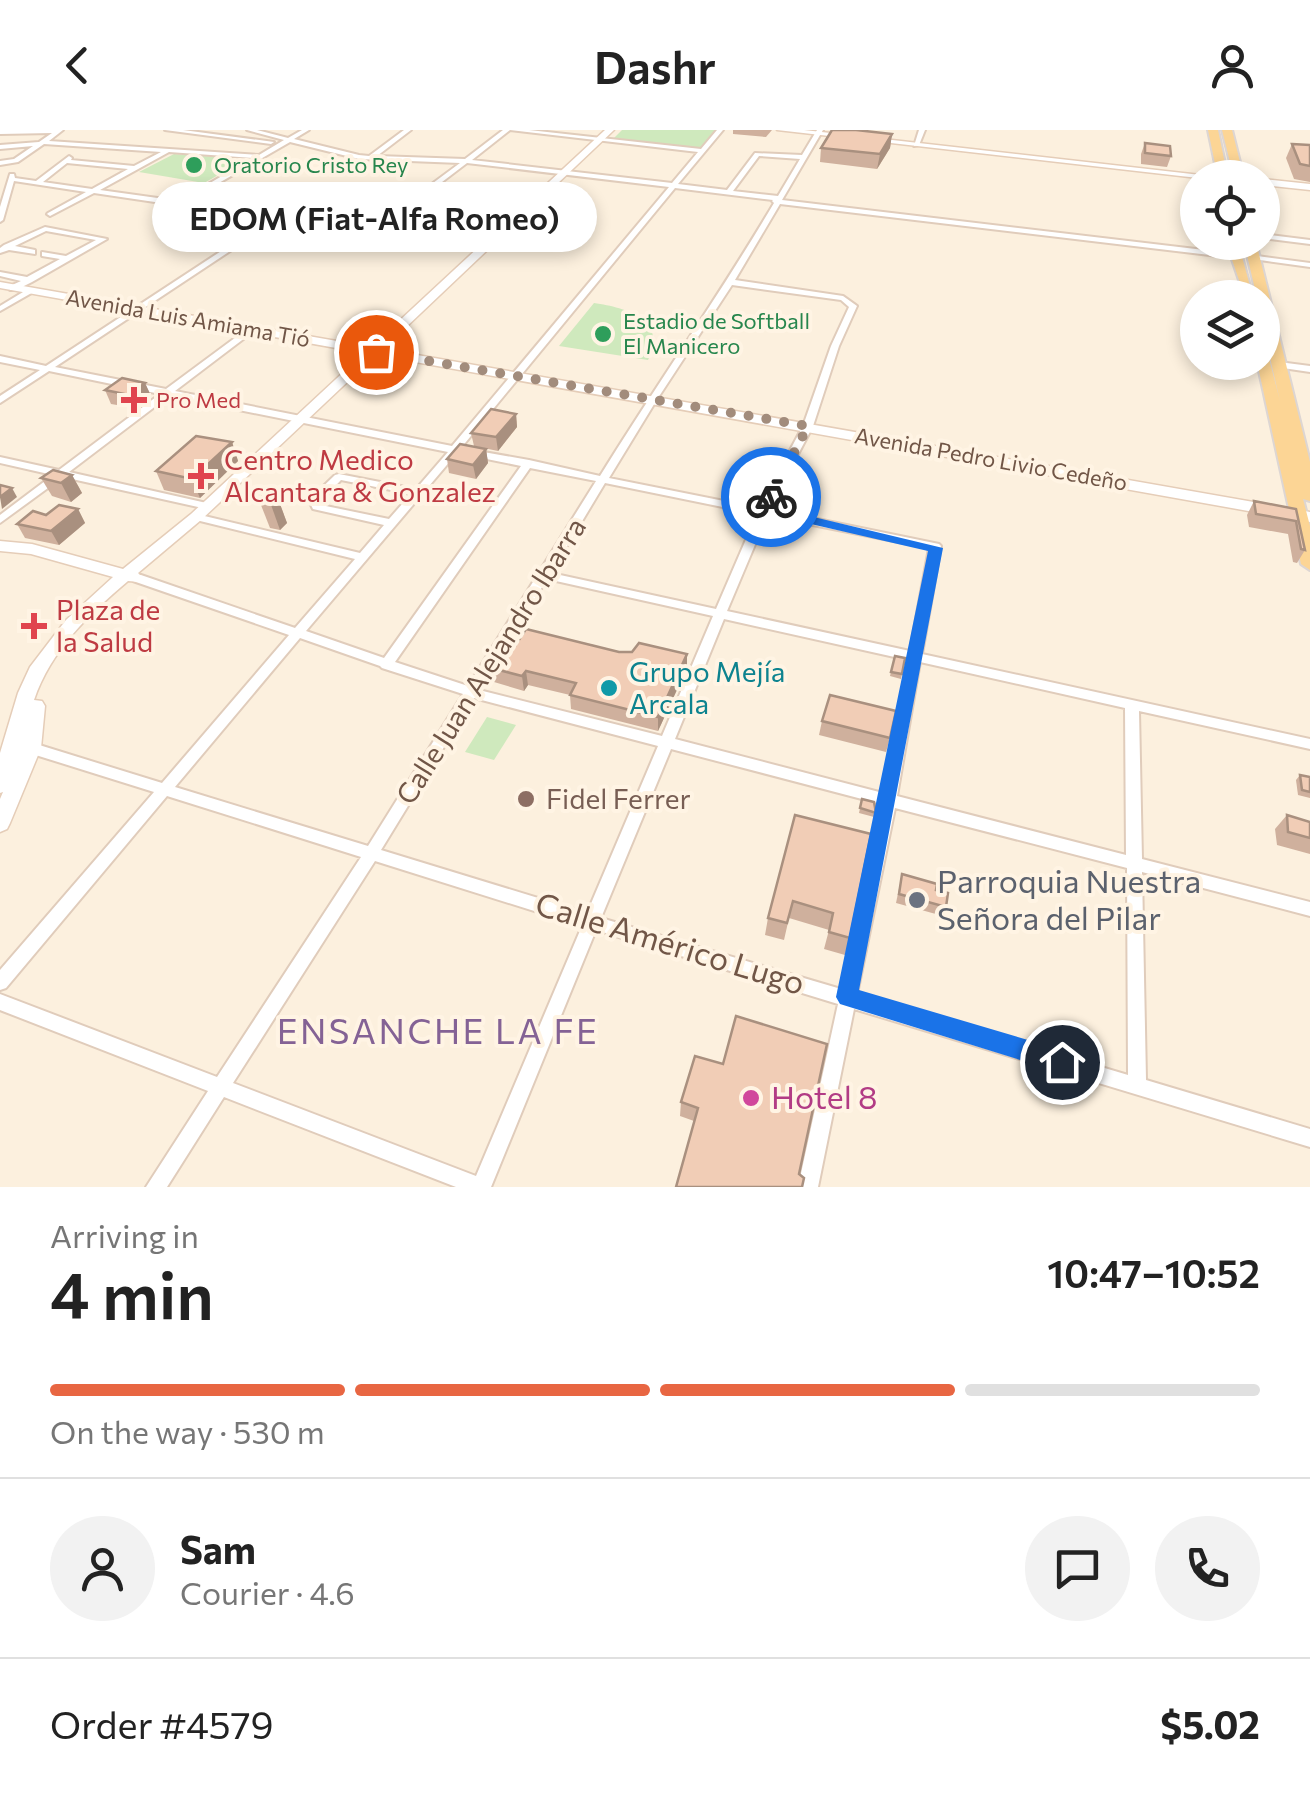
<!DOCTYPE html>
<meta charset="utf-8">
<style>
body{margin:0;font-family:Commissioner,sans-serif;background:#f2f2f2;color:#222;height:100vh;display:flex;flex-direction:column;font-size:38px;white-space:nowrap}
*{box-sizing:border-box;margin:0}
p{font-size:32px;color:#767676}
.icon{flex:none;width:55px;height:55px;fill:none;stroke:currentColor;stroke-width:2;stroke-linecap:round;stroke-linejoin:round}
.map{position:relative;height:1057px;overflow:hidden}
.side{display:flex;flex-direction:column;background:#fff;flex:1}
.side>*{flex:none}
.buttons{position:absolute;left:1180px;top:30px;display:grid;gap:20px}
.buttons a{display:grid;place-items:center;width:100px;height:100px;border-radius:50%;background:#fff;box-shadow:0 5px 15px #0003;font-size:50px}
.pin{position:absolute;display:grid;place-items:center;width:85px;height:85px;color:#fff;margin:-42px;border:5px solid #fff;border-radius:50%;box-shadow:0 2px 10px #0007}
.courier{position:absolute;display:grid;place-items:center;width:100px;height:100px;margin:-50px;border:8px solid #1a73e8;border-radius:50%;background:#fff;color:#222;box-shadow:0 2px 12px #0007}
.bubble{position:absolute;height:70px;border-radius:35px;background:#fff;box-shadow:0 5px 15px #0003;font-size:32px;font-weight:600;line-height:70px;text-align:center}
.summary em{font-style:normal;font-weight:600}
.summary div{display:flex;flex-direction:column-reverse}
.summary{display:flex;align-items:center;justify-content:space-between;height:170px;padding:0 50px}
h1{font-size:65px;font-weight:600;line-height:75px}
.bar{display:grid;grid-template-columns:repeat(4,1fr);gap:15px 10px;align-content:center;height:120px;padding:0 50px}
.bar i{height:12px;border-radius:8px;background:#e0e0e0}
.bar .active{background:#e86642}
.bar p{grid-column:span 4}
.line{display:flex;align-items:center;gap:25px;padding:0 50px;border-top:2px solid #e0e0e0}
.line div{flex:1}
.round{display:grid;place-items:center;flex:none;width:105px;height:105px;border-radius:52px;background:#f2f2f2}
header{display:flex;justify-content:space-between;align-items:center;height:130px;padding:0 50px;background:#fff;font-size:45px;font-weight:600}
.map>svg:first-child{display:block}
.green{fill:#cfe9bd}
.lines{fill:none;stroke-linecap:round;stroke-linejoin:round}
.street-casing{stroke:#e0ccbb;stroke-width:4}
.secondary-casing{stroke:#e5cdb8;stroke-width:3}
.primary-casing{stroke:#ddd6d3;stroke-width:4}
.street{fill:#fff;fill-rule:evenodd}
.secondary{fill:#fff;fill-rule:evenodd}
.primary{fill:#fcd595;fill-rule:evenodd}
.wall{fill:#cfb09d}
.shaded-wall{fill:#a9907f}
.building{fill:#f1cdb6;stroke:#a9907f;stroke-width:2.5}
.route{fill:#1a73e8}
.done{stroke:#a28c7c;stroke-width:10;stroke-dasharray:0 18}
.leisure-dot{fill:#2e9e5b;stroke:#fff4e4;stroke-width:4}
.health-dot{fill:#e0444e;stroke:#fff4e4;stroke-width:4}
.culture-dot{fill:#0f9aa8;stroke:#fff4e4;stroke-width:4}
.education-dot{fill:#8d6e63;stroke:#fff4e4;stroke-width:4}
.worship-dot{fill:#6b7280;stroke:#fff4e4;stroke-width:4}
.hotel-dot{fill:#d1479c;stroke:#fff4e4;stroke-width:4}
.labels{text-anchor:middle;stroke-width:8;stroke-linejoin:round;paint-order:stroke}
.far-leisure-label{font-size:22px;fill:#27864d;stroke:#fff4e4;text-anchor:start}
.far-street-label{font-size:22px;fill:#715647;stroke:#fff4e4}
.far-health-label{font-size:22px;fill:#be3a42;stroke:#fff4e4;text-anchor:start}
.health-label{font-size:28px;fill:#be3a42;stroke:#fff4e4;text-anchor:start}
.street-label{font-size:28px;fill:#715647;stroke:#fff4e4}
.culture-label{font-size:28px;fill:#0d838f;stroke:#fff4e4;text-anchor:start}
.education-label{font-size:28px;fill:#785e54;stroke:#fff4e4;text-anchor:start}
.near-worship-label{font-size:32px;fill:#5b616d;stroke:#fff4e4;text-anchor:start}
.near-street-label{font-size:32px;fill:#715647;stroke:#fff4e4}
.near-hotel-label{font-size:32px;fill:#b23c85;stroke:#fff4e4;text-anchor:start}
.near-neighbourhood-label{font-size:35px;letter-spacing:2.5px;fill:#846295;stroke:#fff4e4}
</style>
<header><svg class="icon" aria-label="back" viewBox="0 0 24 24"><path d="M15 5l-7 7 7 7"/></svg>Dashr<svg class="icon" aria-label="person" viewBox="0 0 24 24"><circle cx="12" cy="8" r="4"/><path d="M4 21q1-7 8-7t8 7"/></svg></header>
<div class="map">
<svg width="1310" height="1057" viewBox="0 0 1310 1057">
<rect width="100%" height="100%" fill="#fcf0de"/>
<g class="green">
<polygon points="622,0 716,0 701,18 614,8"/>
<polygon points="174,24 247,29 204,53 139,42"/>
<path d="M 594,173 C 627,178 668,189 648,230 L 559,216 Z"/>
<polygon points="487,587 516,595 494,630 465,622"/>
</g>
<g class="lines">
<defs>
<g id="street">
<path d="M 0,0 L 63,0 L 49,11 L 259,25 L 284,10 L 247,0 L 257,0 L 288,8 L 302,0 L 309,0 L 294,9 L 359,25 L 369,26 L 404,0 L 411,0 L 377,26 L 465,29 L 503,0 L 510,0 L 472,30 L 672,53 L 698,22 L 510,0 L 529,0 L 701,19 L 717,0 L 723,0 L 678,54 L 727,60 L 755,23 L 802,25 L 817,0 L 823,0 L 782,70 L 1238,124 L 1239,126 L 1235,128 L 780,74 L 735,150 L 843,166 L 857,176 L 839,216 L 813,296 L 769,379 L 939,414 L 941,416 L 922,524 L 1310,609 L 1310,619 L 1139,581 L 1142,729 L 1310,772 L 1310,786 L 1142,742 L 1146,950 L 1310,999 L 1310,1017 L 854,879 L 818,1057 L 798,1057 L 838,874 L 596,800 L 491,1057 L 456,1057 L 224,967 L 167,1057 L 146,1057 L 208,961 L 0,880 L 0,864 L 217,947 L 361,727 L 167,666 L 6,858 L 0,860 L 0,840 L 154,662 L 26,622 L 22,613 L 24,609 L 34,609 L 36,614 L 162,653 L 289,505 L 133,451 L 131,448 L 133,445 L 141,445 L 295,498 L 355,429 L 192,389 L 191,387 L 192,385 L 196,384 L 360,423 L 384,395 L 313,379 L 309,371 L 310,369 L 335,345 L 339,344 L 416,359 L 448,322 L 169,266 L 69,342 L 211,374 L 211,378 L 207,379 L 63,347 L 0,393 L 0,385 L 53,345 L 0,333 L 0,327 L 59,340 L 160,264 L 49,241 L 0,273 L 0,266 L 40,240 L 0,232 L 0,226 L 46,236 L 270,89 L 94,63 L 50,86 L 47,84 L 48,83 L 86,62 L 14,51 L 3,90 L 0,92 L 0,77 L 10,44 L 14,44 L 15,48 L 36,51 L 69,26 L 72,28 L 71,30 L 134,36 L 161,22 L 44,14 L 18,32 L 0,35 L 0,31 L 14,29 L 33,16 L 0,19 L 0,15 L 39,12 L 52,3 L 0,4 ZM 290,12 L 359,29 L 460,33 L 371,99 L 186,72 ZM 169,22 L 253,28 L 179,71 L 100,60 ZM 759,26 L 800,29 L 778,66 L 733,61 ZM 67,33 L 128,39 L 92,59 L 43,52 ZM 467,33 L 669,57 L 452,316 L 175,261 L 254,201 L 254,197 L 251,196 L 166,259 L 55,237 L 277,90 L 488,120 L 488,116 L 485,116 L 379,100 ZM 675,58 L 773,70 L 772,71 L 774,73 C 719,166 657,254 600,346 L 529,330 L 461,318 ZM 732,155 L 841,170 L 849,177 L 831,216 L 803,296 L 759,378 L 609,348 L 656,271 ZM 457,323 L 521,336 L 384,528 L 306,501 ZM 530,338 L 596,351 L 468,556 L 395,532 ZM 341,350 L 411,364 L 389,389 L 321,375 L 320,372 ZM 605,353 L 757,384 L 716,479 L 551,443 ZM 767,386 L 929,418 L 910,521 L 727,481 ZM 547,449 L 713,486 L 662,606 L 479,560 ZM 724,489 L 908,530 L 883,663 L 675,609 ZM 300,508 L 380,536 L 382,538 L 463,564 L 368,716 L 175,657 ZM 920,532 L 1125,578 L 1126,725 L 897,666 ZM 474,568 L 658,616 L 587,783 L 381,720 ZM 671,619 L 881,674 L 841,859 L 601,788 ZM 895,678 L 1127,738 L 1128,945 L 857,864 ZM 375,731 L 582,796 L 476,1046 L 233,953 Z"/>
<polygon points="165,0 183,0 274,12 271,14"/>
<polygon points="919,0 925,0 919,15 914,16"/>
<polygon points="45,97 107,109 32,152 16,160 10,160 10,156 21,151 0,146 0,142 27,147 60,129 42,126 42,122 66,126 96,110 46,101 15,116 35,120 35,124 9,120 0,123 0,118 4,115"/>
<polygon points="1262,104 1310,110 1310,114 1262,108"/>
<polygon points="1257,126 1310,133 1310,137 1260,130 1256,128"/>
<polygon points="28,159 35,161 0,181 0,176"/>
<polygon points="1279,232 1310,236 1310,242 1276,237 1276,233"/>
</g>
<g id="secondary">
<path d="M 605,0 L 614,0 L 383,219 L 1310,382 L 1310,392 L 376,225 L 201,390 L 138,443 L 143,448 L 141,452 L 128,451 C 89,484 51,520 34,570 L 42,571 L 45,576 L 41,618 L 10,693 L 7,699 L 0,702 L 0,669 L 3,662 L 0,663 L 0,623 L 18,563 L 30,537 L 66,490 L 113,447 L 31,424 L 0,421 L 0,411 L 32,414 L 123,439 L 191,384 L 364,223 L 0,158 L 0,152 L 371,217 Z"/>
<polygon points="777,0 804,0 1227,48 1198,48"/>
<polygon points="1262,49 1310,54 1310,60 1262,55"/>
</g>
<g id="primary">
<polygon points="1208,0 1218,0 1228,48 1218,48"/>
<polygon points="1222,0 1232,0 1244,48 1234,48"/>
<polygon points="1226,112 1238,112 1250,156 1240,153"/>
<polygon points="1244,112 1256,112 1310,332 1310,371 1303,369 1310,396 1310,440 1301,434 1257,232 1262,232 1262,220 1267,221 1280,271 1262,193 1262,168 1257,168"/>
</g>
</defs>
<use href="#street" class="street-casing"/>
<use href="#secondary" class="secondary-casing"/>
<use href="#primary" class="primary-casing"/>
<use href="#street" class="street"/>
<use href="#secondary" class="secondary"/>
<use href="#primary" class="primary"/>
</g>
<g class="wall">
<polygon points="733,0 772,0 766,7 733,4"/>
<polygon points="892,4 890,18 877,39 820,32 821,18"/>
<polygon points="1145,13 1171,26 1167,37 1141,34 1141,24"/>
<polygon points="1292,14 1310,15 1310,52 1294,49 1286,28"/>
<polygon points="145,253 151,266 135,278 111,274 105,260"/>
<polygon points="516,284 517,297 498,321 474,316 471,303"/>
<polygon points="232,312 238,331 200,368 164,360 156,341"/>
<polygon points="486,319 488,333 476,349 449,343 447,329"/>
<polygon points="72,345 82,363 71,372 52,366 41,348"/>
<polygon points="277,366 287,393 280,400 270,398 259,370"/>
<polygon points="1254,371 1296,379 1305,420 1297,433 1293,432 1288,404 1249,397 1247,385"/>
<polygon points="78,379 85,393 59,415 25,408 17,394 46,385"/>
<polygon points="619,522 687,524 687,538 658,601 571,579 570,565 528,555 524,561 494,552 491,538"/>
<polygon points="895,526 905,528 901,549 890,546"/>
<polygon points="822,591 890,608 886,622 819,605"/>
<polygon points="1300,645 1310,647 1310,668 1298,665 1296,650"/>
<polygon points="862,669 876,683 874,687 859,683"/>
<polygon points="795,685 850,808 845,825 824,819 829,800 789,788 784,810 765,805 768,788"/>
<polygon points="1287,685 1310,692 1310,724 1277,715 1275,699"/>
<polygon points="902,744 946,777 943,786 896,773"/>
<polygon points="695,926 799,1044 694,991 680,986 681,972"/>
</g>
<g class="shaded-wall">
<polygon points="892,4 890,18 877,39 880,24"/>
<polygon points="145,253 151,266 135,278 129,265"/>
<polygon points="516,284 517,297 498,321 496,307"/>
<polygon points="232,312 238,331 200,368 192,349"/>
<polygon points="486,319 488,333 476,349 473,335"/>
<polygon points="72,345 82,363 71,372 61,353"/>
<polygon points="12,358 17,367 2,379 0,367"/>
<polygon points="277,366 287,393 280,400 270,372"/>
<polygon points="78,379 85,393 59,415 51,401"/>
<polygon points="687,524 687,538 658,601 658,587"/>
<polygon points="526,541 528,555 524,561 522,546"/>
</g>
<g class="building">
<polygon points="832,0 856,0 892,4 880,24 821,18"/>
<polygon points="1145,13 1170,16 1171,26 1145,23"/>
<polygon points="1292,14 1310,15 1310,36 1300,34"/>
<polygon points="122,248 145,253 129,265 105,260"/>
<polygon points="491,279 516,284 496,307 471,303"/>
<polygon points="196,306 232,312 192,349 156,341"/>
<polygon points="460,314 486,319 473,335 447,329"/>
<polygon points="53,340 72,345 61,353 41,348"/>
<polygon points="0,355 12,358 0,367"/>
<polygon points="266,363 277,366 270,372 259,370"/>
<polygon points="1254,371 1296,379 1305,420 1301,419 1296,391 1256,384"/>
<polygon points="59,375 78,379 51,401 17,394 33,381 46,385"/>
<polygon points="526,499 619,522 632,522 639,513 687,524 658,587 570,565 576,553 526,541 522,546 491,538 504,515 515,516"/>
<polygon points="895,526 905,528 902,544 891,542"/>
<polygon points="830,565 896,581 890,608 822,591"/>
<polygon points="1300,645 1310,647 1310,662 1302,660"/>
<polygon points="862,669 874,672 876,683 860,678"/>
<polygon points="795,685 871,704 850,808 829,802 833,783 793,771 787,793 768,788"/>
<polygon points="1287,685 1310,692 1310,708 1288,702"/>
<polygon points="902,744 937,754 936,760 948,763 946,777 899,764"/>
<polygon points="736,886 827,914 799,1044 804,1048 802,1057 676,1057 698,978 681,972 695,926 723,934"/>
</g>
<polygon class="route" points="766,364 777,367 772,377 943,418 859,860 1062,920 1070,923 1074,932 1070,940 1062,943 840,874 836,867 928,421 759,382"/>
<g class="lines">
<polyline class="done" points="376,222 808,296 771,367"/>
</g>
<g class="leisure-dot">
<circle cx="194" cy="35" r="10"/>
<circle cx="603" cy="204" r="10"/>
</g>
<g class="health-dot">
<path d="M129 255h10v10h10v10h-10v10h-10v-10h-10v-10h10z"/>
<path d="M196 331h10v10h10v10h-10v10h-10v-10h-10v-10h10z"/>
<path d="M29 481h10v10h10v10h-10v10h-10v-10h-10v-10h10z"/>
</g>
<circle class="culture-dot" cx="609" cy="558" r="10"/>
<circle class="education-dot" cx="526" cy="669" r="10"/>
<circle class="worship-dot" cx="917" cy="770" r="10"/>
<circle class="hotel-dot" cx="751" cy="968" r="10"/>
<g class="labels">
<g class="far-leisure-label">
<text x="214" y="43">Oratorio Cristo Rey</text>
<text x="623" y="199">Estadio de Softball<tspan x="623" dy="25">El Manicero</tspan></text>
</g>
<g class="far-street-label">
<text transform="translate(188 188) rotate(10)" y="8">Avenida Luis Amiama Tió</text>
<text transform="translate(991 329) rotate(10)" y="8">Avenida Pedro Livio Cedeño</text>
</g>
<g class="far-health-label">
<text x="156" y="278">Pro Med</text>
</g>
<g class="health-label">
<text x="224" y="340">Centro Medico<tspan x="224" dy="32">Alcantara &amp; Gonzalez</tspan></text>
<text x="56" y="490">Plaza de<tspan x="56" dy="32">la Salud</tspan></text>
</g>
<g class="street-label">
<text transform="translate(491 531) rotate(-58)" y="10">Calle Juan Alejandro lbarra</text>
</g>
<g class="culture-label">
<text x="629" y="552">Grupo Mejía<tspan x="629" dy="32">Arcala</tspan></text>
</g>
<g class="education-label">
<text x="546" y="679">Fidel Ferrer</text>
</g>
<g class="near-worship-label">
<text x="937" y="763">Parroquia Nuestra<tspan x="937" dy="37">Señora del Pilar</tspan></text>
</g>
<g class="near-street-label">
<text transform="translate(670 814) rotate(17)" y="11">Calle Américo Lugo</text>
</g>
<g class="near-hotel-label">
<text x="771" y="979">Hotel 8</text>
</g>
<g class="near-neighbourhood-label">
<text x="438" y="914">ENSANCHE LA FE</text>
</g>
</g>
</svg>
<div class="buttons">
<a><svg class="icon" aria-label="locate" viewBox="0 0 24 24"><circle cx="12" cy="12" r="6"/><path d="M12 2v4M12 18v4M2 12h4M18 12h4"/></svg></a>
<a><svg class="icon" aria-label="layers" viewBox="0 0 24 24"><path d="M12 4l9 5-9 5-9-5zM3 14l9 5 9-5"/></svg></a>
</div>
<div class="pin" style="left:376px;top:222px;background:#ea580c"><svg class="icon" aria-label="bag" viewBox="0 0 24 24"><path d="M5 8h14l-1 12H6zM9 8a3 3 0 0 1 6 0"/></svg></div>
<div class="pin" style="left:1062px;top:932px;background:#1f2937"><svg class="icon" aria-label="home" viewBox="0 0 24 24"><path d="M3 11l9-7 9 7M6 9v11h12V9"/></svg></div>
<div class="courier" style="left:771px;top:367px"><svg class="icon" aria-label="bike" viewBox="0 0 24 24"><circle cx="6" cy="16" r="4"/><circle cx="18" cy="16" r="4"/><path d="M6 16l4-8h5l3 8M10 8l3 8H6M13 5h3"/></svg></div>
<div class="bubble" style="left:152px;top:52px;width:445px">EDOM (Fiat-Alfa Romeo)</div>
</div>
<section class="side">
<div class="summary"><div><h1>4 min</h1><p>Arriving in</p></div><em>10:47–10:52</em></div>
<div class="bar"><i class="active"></i><i class="active"></i><i class="active"></i><i></i><p>On the way · 530 m</p></div>
<div class="line" style="height:180px"><a class="round"><svg class="icon" aria-label="person" viewBox="0 0 24 24"><circle cx="12" cy="8" r="4"/><path d="M4 21q1-7 8-7t8 7"/></svg></a><div><b>Sam</b><p>Courier · 4.6</p></div><a class="round"><svg class="icon" aria-label="chat" viewBox="0 0 24 24"><path d="M4 5h16v11H9l-5 4z"/></svg></a><a class="round"><svg class="icon" aria-label="phone" viewBox="0 0 24 24"><path d="M5 4h4l2 5-3 2q2 4 5 5l2-3 5 2v4C11 20 4 13 5 4z"/></svg></a></div>
<div class="line" style="height:130px"><div>Order #4579</div><b>$5.02</b></div>
</section>
